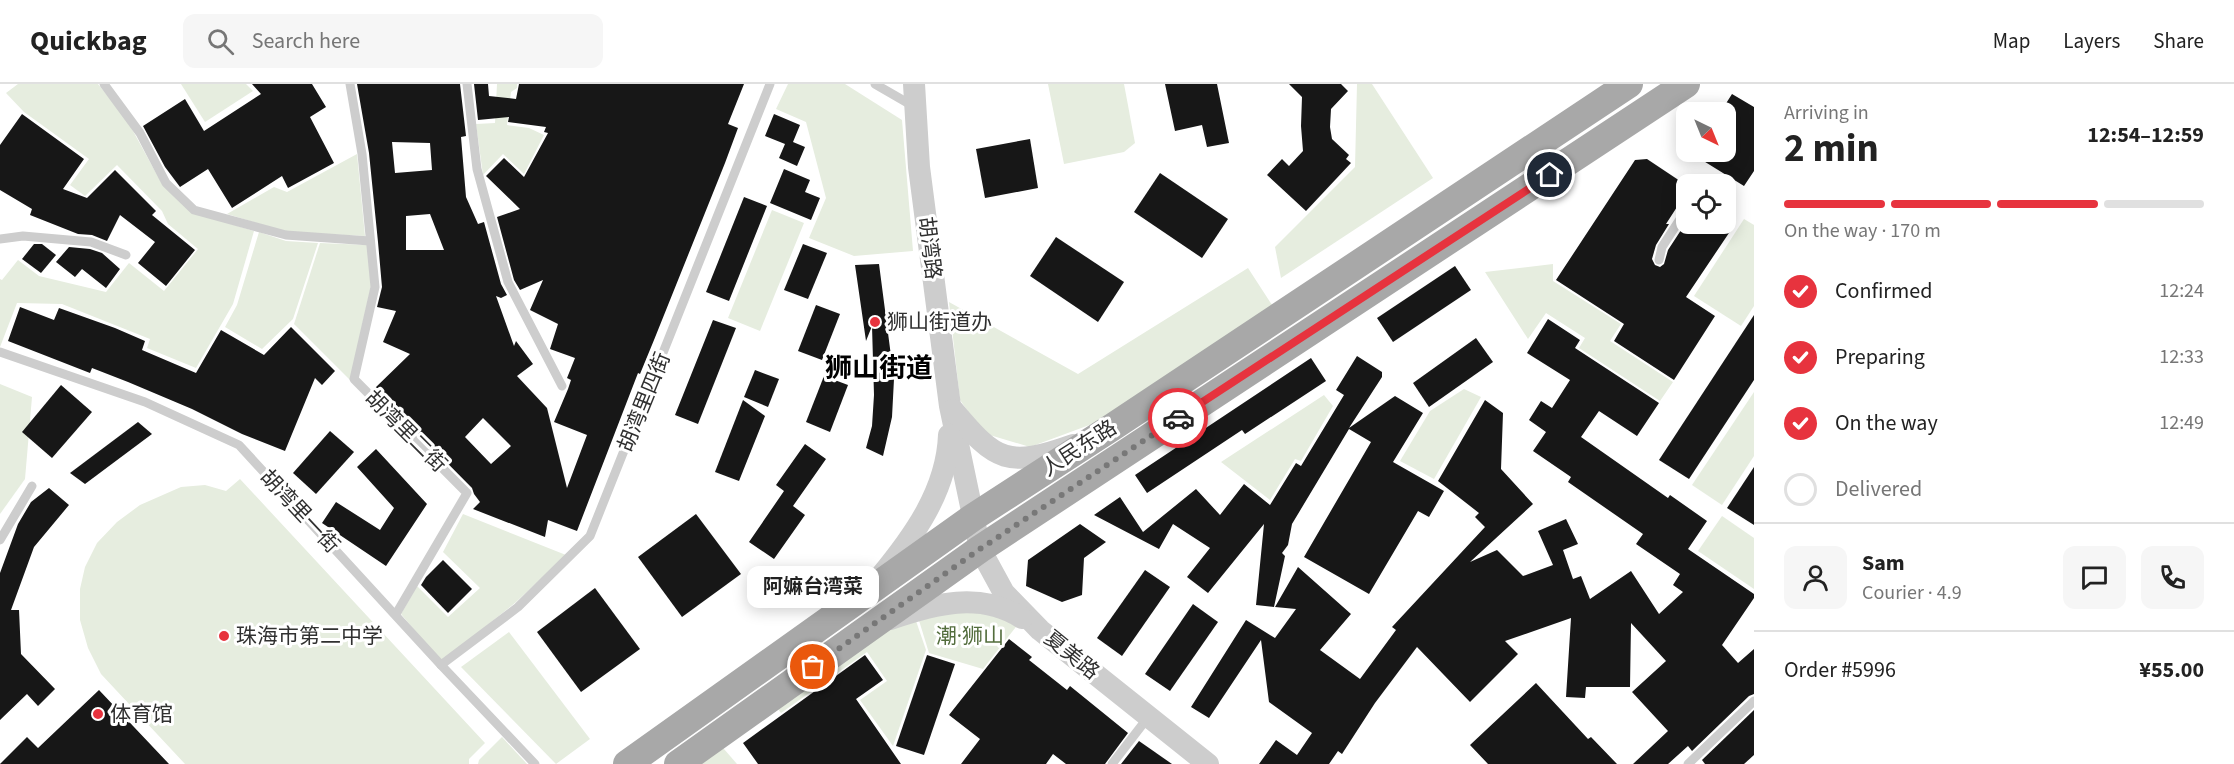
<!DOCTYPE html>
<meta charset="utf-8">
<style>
body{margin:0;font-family:"Source Sans 3","Noto Sans SC",sans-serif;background:#f6f6f6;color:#222;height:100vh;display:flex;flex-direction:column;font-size:22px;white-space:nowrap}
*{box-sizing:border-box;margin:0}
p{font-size:20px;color:#767676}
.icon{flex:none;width:33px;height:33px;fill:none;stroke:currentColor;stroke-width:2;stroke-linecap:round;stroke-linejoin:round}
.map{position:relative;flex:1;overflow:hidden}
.details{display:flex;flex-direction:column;background:#fff;width:480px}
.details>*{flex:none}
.needle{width:39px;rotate:137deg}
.buttons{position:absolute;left:1676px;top:18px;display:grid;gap:12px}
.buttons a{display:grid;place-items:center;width:60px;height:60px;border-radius:12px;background:#fff;box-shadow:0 3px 15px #0003;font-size:30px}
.pin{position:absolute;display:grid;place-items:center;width:51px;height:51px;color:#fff;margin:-26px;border:3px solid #fff;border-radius:50%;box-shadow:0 2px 6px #0007}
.courier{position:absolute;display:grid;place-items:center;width:60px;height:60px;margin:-30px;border:4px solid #e7333e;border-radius:50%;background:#fff;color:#222;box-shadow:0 2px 8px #0007}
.bubble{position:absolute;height:42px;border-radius:12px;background:#fff;box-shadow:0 3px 15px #0003;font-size:20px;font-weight:700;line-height:42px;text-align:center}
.overview em{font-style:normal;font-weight:700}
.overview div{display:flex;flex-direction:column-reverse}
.overview{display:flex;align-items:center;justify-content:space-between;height:102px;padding:0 30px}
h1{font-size:39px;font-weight:700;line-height:45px}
.bar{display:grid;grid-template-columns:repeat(4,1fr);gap:9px 6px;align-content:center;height:72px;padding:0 30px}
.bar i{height:8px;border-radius:4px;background:#e0e0e0}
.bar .current{background:#e7333e}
.bar p{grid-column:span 4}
.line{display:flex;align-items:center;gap:15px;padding:0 30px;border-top:2px solid #e0e0e0}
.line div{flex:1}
.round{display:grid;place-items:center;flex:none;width:63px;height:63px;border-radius:12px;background:#f6f6f6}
ol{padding:0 30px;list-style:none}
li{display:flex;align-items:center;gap:18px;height:66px}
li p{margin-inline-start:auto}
li .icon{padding:6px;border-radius:50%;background:#e7333e;color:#fff;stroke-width:4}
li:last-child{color:#767676}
li i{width:33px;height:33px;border:3px solid #e0e0e0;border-radius:50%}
header{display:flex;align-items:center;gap:36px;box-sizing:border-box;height:84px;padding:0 30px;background:#fff;border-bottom:2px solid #e0e0e0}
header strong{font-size:28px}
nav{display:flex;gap:33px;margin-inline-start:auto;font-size:21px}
.search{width:420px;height:54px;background:#f6f6f6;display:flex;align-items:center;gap:15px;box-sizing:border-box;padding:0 21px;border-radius:12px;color:#767676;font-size:22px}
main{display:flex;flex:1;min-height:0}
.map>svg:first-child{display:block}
.green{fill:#e6eddf}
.building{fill:#171717;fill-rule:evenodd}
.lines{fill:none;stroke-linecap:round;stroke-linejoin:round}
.service{stroke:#cdcdcd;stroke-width:9}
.tertiary{stroke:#cdcdcd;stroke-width:22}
.primary{stroke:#a8a8a8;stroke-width:28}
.done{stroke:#787878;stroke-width:6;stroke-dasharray:0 10.8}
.route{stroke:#e7333e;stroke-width:8}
.poi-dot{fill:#e7333e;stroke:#fff;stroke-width:2}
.labels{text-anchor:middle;stroke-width:6;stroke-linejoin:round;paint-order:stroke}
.street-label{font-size:21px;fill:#303030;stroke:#fff}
.poi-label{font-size:21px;fill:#303030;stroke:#fff;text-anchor:start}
.park-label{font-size:21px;fill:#536d3d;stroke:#fff}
.district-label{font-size:27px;font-weight:bold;fill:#000;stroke:#fff}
</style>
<header>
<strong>Quickbag</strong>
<div class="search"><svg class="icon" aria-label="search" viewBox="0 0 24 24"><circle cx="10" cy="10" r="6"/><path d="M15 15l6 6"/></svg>Search here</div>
<nav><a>Map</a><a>Layers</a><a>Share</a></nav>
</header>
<main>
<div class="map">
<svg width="1754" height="680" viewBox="0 0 1754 680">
<rect width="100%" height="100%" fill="#fff"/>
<g class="green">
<polygon points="18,0 98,0 127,36 162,100 191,128 254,147 233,220 196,284 147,264 150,255 62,220 17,219 0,263 0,195 2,196 18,176 39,192 106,208 129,179 164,207 198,165 168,140 162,127 117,81 85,112 70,101 89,75 24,28 6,9"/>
<polygon points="181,0 246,0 253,7 205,38"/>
<polygon points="497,0 517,0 517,4 511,8 507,41 529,44 544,51 524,90 503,70 483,91 476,40 495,39"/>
<polygon points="788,0 845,0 902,36 913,167 854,172 809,154 826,114 806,38 776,25"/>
<polygon points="1048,0 1124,0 1135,59 1124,68 1064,80"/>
<polygon points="1357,0 1372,0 1433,94 1281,194 1275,163 1355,83"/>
<polygon points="357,70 365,152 286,148 227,130 274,103 287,108"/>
<polygon points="772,126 804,139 760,247 728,234"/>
<polygon points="1744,135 1754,141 1754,222 1741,242 1694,212"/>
<polygon points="259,148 286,157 318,159 293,235 262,265 225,243 237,221"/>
<polygon points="320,159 367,161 371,202 350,296 294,240"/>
<polygon points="1553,180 1553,197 1621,240 1610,257 1673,298 1660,317 1579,264 1585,254 1546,229 1528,255 1485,188"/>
<polygon points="1248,184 1274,224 1111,333 1030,363 983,349 960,316 949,218 1078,290"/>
<polygon points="0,300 32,313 25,395 0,430"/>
<polygon points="1464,305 1481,313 1434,395 1400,377 1430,327"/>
<polygon points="1754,308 1754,372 1722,421 1692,401"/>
<polygon points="1324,311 1333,322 1301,377 1295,375 1270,416 1221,378"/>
<polygon points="240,395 485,659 469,675 469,680 185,680 101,590 88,564 80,536 80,505 85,483 97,459 117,438 140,421 181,403 205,401 226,407"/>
<polygon points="463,430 566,471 515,519 441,578 401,530 417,502 448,533 480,504 443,468"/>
<polygon points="1722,432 1754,454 1754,505 1698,467"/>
<polygon points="969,524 1019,539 983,585 929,569 917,530"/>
<polygon points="915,534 926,566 893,662 860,616 887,597 867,568 781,629 772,617 871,547"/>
<polygon points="509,548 590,655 556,680 461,583"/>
<polygon points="502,653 527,680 478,680 479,676"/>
<polygon points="717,657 737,680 686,680"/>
</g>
<g class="building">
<polygon points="252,0 312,0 326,23 310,33 334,79 288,104 282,92 232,124 208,85 180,103 165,83 143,42 185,15 204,47 261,10"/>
<path d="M 357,0 L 460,0 L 466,52 L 461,53 L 466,113 L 478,140 L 484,138 L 501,200 L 507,211 L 501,214 L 496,212 L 514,262 L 516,257 L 533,280 L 517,292 L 547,324 L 567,404 L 587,351 L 554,338 L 568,305 L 571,296 L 567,294 L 575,274 L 550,265 L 558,240 L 530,226 L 543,196 L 520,206 L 514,196 L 497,133 L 520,125 L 486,92 L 504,74 L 524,93 L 548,49 L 544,48 L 546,43 L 508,38 L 509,33 L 478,36 L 474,0 L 488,0 L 489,12 L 516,15 L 519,0 L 744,0 L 728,40 L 738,44 L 725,79 L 654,256 L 640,290 L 638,289 L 577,447 L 548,436 L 545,453 L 473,425 L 480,418 L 474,410 L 472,404 L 374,305 L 410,270 L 383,258 L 396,227 L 377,223 L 382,203 L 378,158 L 369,69 ZM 392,58 L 430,59 L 432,86 L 395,89 ZM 430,130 L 444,166 L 406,166 L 406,132 ZM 483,334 L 511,362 L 491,380 L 465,353 Z"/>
<polygon points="1165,0 1217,0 1229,59 1207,63 1202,41 1175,47"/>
<polygon points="1289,0 1341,0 1348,7 1331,25 1330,43 1332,55 1349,71 1346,75 1351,79 1306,127 1267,91 1282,75 1289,82 1303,67 1301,42 1302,13"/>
<polygon points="1732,10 1754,23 1754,87 1744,102 1689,68 1725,68 1725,49 1731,39 1725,35 1725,21"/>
<polygon points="22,30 84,75 63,105 87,114 115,86 156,127 152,131 195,166 166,202 138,179 155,158 120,131 107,157 92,151 78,150 30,131 32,125 0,106 0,61"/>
<polygon points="774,30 800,41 793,58 805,63 797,82 779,74 785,60 765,52"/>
<polygon points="1030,55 1038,104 985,114 976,65"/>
<polygon points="1647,75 1686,101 1686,109 1666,140 1669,140 1656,161 1652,175 1655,181 1660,183 1664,180 1668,166 1685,140 1735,140 1686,213 1715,232 1674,296 1614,257 1624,240 1556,196 1635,76"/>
<polygon points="784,85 810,96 805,108 820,114 811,136 770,119"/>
<polygon points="1160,89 1228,135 1202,174 1134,128"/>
<polygon points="744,113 767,122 729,217 706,208"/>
<polygon points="1056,153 1124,198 1098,238 1030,192"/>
<polygon points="34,160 42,160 56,171 41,189 22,175"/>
<polygon points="803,160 827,169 808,215 784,206"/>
<polygon points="69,163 90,165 102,169 120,185 106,204 82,185 75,193 56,178"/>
<polygon points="879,180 894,295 892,333 883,372 866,364 872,342 874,311 872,242 866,257 855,181"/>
<polygon points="1455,182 1471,206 1393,258 1377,234"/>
<polygon points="816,221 840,230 822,276 798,267"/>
<polygon points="20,223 54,236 59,224 115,244 145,257 142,266 196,289 221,246 264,271 291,243 335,287 322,301 315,294 285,367 242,350 192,325 128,298 92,284 90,289 8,257"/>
<polygon points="1754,231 1754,296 1689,395 1659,376"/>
<polygon points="1548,235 1580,256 1575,264 1659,319 1637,352 1599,327 1581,353 1668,414 1670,411 1707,437 1688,465 1754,510 1754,514 1722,561 1738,579 1754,565 1754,610 1749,612 1692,667 1688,662 1668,680 1633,680 1668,647 1632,608 1666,577 1631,539 1630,603 1586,603 1585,614 1566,613 1571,534 1505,557 1518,570 1470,618 1417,563 1375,619 1342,670 1338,667 1329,680 1259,680 1276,656 1297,671 1312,649 1269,618 1261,556 1209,634 1191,623 1246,536 1275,554 1296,525 1275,523 1298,483 1351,530 1320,566 1360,595 1396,546 1392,543 1485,443 1475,433 1479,429 1438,397 1485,316 1503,329 1501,385 1533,420 1470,478 1497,466 1523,492 1553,481 1538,447 1566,435 1578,460 1563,466 1573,495 1581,492 1590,515 1631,487 1659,530 1683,508 1673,501 1680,490 1636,460 1643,450 1568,398 1571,393 1533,367 1546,348 1529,336 1541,317 1552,324 1570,296 1527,269"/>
<polygon points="713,236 736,244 698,340 675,331"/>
<polygon points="1476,254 1493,278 1429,323 1413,299"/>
<polygon points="1357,272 1382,288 1382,293 1349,344 1395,312 1423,329 1393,378 1444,407 1429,433 1418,427 1369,510 1304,473 1371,358 1349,345 1292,440 1288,461 1282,469 1285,472 1274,523 1256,521 1264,440 1208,509 1187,493 1210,464 1173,440 1159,465 1094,431 1120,413 1143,448 1196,405 1220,431 1244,400 1270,421 1296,379 1301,382 1344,311 1336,306"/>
<polygon points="1311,274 1326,297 1245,350 1242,346 1147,409 1135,391"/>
<polygon points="755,286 779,295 768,323 744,313"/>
<polygon points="824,292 848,301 830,348 806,338"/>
<polygon points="61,301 92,328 52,374 22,348"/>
<polygon points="743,316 765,332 739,397 715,388"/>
<polygon points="138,338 152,350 85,400 70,389"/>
<polygon points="330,347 354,368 316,410 293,389"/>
<polygon points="805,360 826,375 793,422 805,431 774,475 749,458 784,407 776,401"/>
<polygon points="376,365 427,420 386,482 322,439 336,418 380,446 394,424 357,383"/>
<polygon points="1754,383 1754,441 1727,424"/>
<polygon points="49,404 69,421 34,463 11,526 19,526 21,570 55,605 38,622 27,610 0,636 0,489 18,440 31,418"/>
<polygon points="696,430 741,490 682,533 638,473"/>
<polygon points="1080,440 1106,458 1084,474 1082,511 1062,518 1026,502 1028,476"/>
<polygon points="443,476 472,505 448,529 421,501 426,493"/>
<polygon points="1145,486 1170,503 1122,572 1097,554"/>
<polygon points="595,504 640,565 581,608 537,548"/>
<polygon points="1193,520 1218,538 1170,607 1145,590"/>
<polygon points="1009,555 1032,573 1029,576 1067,606 1070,602 1128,649 1105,680 1066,680 1053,670 1046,680 961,680 980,655 949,631"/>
<polygon points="865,571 883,596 856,615 901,680 758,680 743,659"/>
<polygon points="927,571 955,580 924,671 896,662"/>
<polygon points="1536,599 1588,655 1591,653 1617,680 1488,680 1470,661"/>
<polygon points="99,606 169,680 0,680 27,653 38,664"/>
<polygon points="1754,626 1754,671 1744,680 1705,680 1702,676"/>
<polygon points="1139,657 1172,680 1121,680"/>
</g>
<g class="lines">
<g class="service">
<polyline points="104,0 140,49 166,99 194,126 286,151 370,157"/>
<polyline points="350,0 362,70 375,203 354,295 467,409 396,530"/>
<polyline points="467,0 477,85 508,198 562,302"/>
<polyline points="875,0 913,22"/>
<polyline points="1703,100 1704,98"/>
<polyline points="0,155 23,152 91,158 126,171"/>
<polyline points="1659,176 1662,163 1686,126"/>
<polyline points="0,268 145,318 239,361 441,581 535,680"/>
<polyline points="0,456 32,402"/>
<polyline points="441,581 518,523 590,452 770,0"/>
<polyline points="1112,680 1149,632"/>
<polyline points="1688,680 1754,617"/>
</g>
<g class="tertiary">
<polyline points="914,0 919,83 950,322 980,465 1004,509 1040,546 1208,680"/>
<path d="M 953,326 C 996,378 1008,384 1073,361"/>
<path d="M 880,493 C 914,452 947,406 949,351"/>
<path d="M 890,535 C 934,520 980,507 1022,534"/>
</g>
<g class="primary">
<polyline points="627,680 972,434 1114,342 1629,0"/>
<polyline points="678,680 980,465 1686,0"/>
</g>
</g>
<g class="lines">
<polyline class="done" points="813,583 980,465 1178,334"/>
<polyline class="route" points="1178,334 1550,91"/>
</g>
<g class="poi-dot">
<circle cx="875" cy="238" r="6"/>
<circle cx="224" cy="552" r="6"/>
<circle cx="98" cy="630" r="6"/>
</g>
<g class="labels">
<g class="street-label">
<text transform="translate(930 164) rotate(83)" y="7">胡湾路</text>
<text transform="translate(644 318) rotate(-68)" y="7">胡湾里四街</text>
<text transform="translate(406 347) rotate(45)" y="7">胡湾里二街</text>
<text transform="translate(1079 364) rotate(-33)" y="7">人民东路</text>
<text transform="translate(300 427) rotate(47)" y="7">胡湾里一街</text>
<text transform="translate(1072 571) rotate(39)" y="7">夏美路</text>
</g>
<g class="poi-label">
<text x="887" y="245">狮山街道办</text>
<text x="236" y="559">珠海市第二中学</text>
<text x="110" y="637">体育馆</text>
</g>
<g class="park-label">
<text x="970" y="559">潮·狮山</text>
</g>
<g class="district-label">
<text x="879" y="293">狮山街道</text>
</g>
</g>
</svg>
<div class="buttons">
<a><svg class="needle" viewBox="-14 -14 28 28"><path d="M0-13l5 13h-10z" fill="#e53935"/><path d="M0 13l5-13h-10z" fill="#767676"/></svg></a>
<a><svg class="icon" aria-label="locate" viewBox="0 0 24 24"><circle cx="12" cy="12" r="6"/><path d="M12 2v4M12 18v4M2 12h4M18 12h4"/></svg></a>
</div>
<div class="pin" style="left:813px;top:583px;background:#ea580c"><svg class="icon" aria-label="bag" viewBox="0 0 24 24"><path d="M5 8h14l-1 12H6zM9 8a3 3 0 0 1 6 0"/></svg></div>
<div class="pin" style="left:1550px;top:91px;background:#1f2937"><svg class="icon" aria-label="home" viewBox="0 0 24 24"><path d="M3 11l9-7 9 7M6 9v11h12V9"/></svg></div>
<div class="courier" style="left:1178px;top:334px"><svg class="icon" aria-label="car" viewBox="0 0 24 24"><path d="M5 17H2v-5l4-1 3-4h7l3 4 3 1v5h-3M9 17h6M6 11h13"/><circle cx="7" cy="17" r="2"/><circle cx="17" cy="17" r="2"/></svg></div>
<div class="bubble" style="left:747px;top:482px;width:132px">阿嫲台湾菜</div>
</div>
<section class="details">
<div class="overview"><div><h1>2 min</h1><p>Arriving in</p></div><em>12:54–12:59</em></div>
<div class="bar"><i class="current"></i><i class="current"></i><i class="current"></i><i></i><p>On the way · 170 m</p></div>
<ol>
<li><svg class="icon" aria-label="check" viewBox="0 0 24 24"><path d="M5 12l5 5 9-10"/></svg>Confirmed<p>12:24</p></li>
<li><svg class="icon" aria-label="check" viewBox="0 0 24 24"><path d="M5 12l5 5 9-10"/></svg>Preparing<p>12:33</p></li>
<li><svg class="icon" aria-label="check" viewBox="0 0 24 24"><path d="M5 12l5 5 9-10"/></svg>On the way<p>12:49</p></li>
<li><i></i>Delivered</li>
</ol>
<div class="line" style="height:108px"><a class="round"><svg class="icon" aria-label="person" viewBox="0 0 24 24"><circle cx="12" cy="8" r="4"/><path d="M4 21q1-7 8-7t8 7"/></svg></a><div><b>Sam</b><p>Courier · 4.9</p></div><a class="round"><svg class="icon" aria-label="chat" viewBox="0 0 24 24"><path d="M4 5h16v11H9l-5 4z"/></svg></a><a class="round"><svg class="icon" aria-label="phone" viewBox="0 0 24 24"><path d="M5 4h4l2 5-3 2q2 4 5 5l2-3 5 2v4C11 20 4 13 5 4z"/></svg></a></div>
<div class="line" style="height:78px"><div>Order #5996</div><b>¥55.00</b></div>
</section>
</main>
